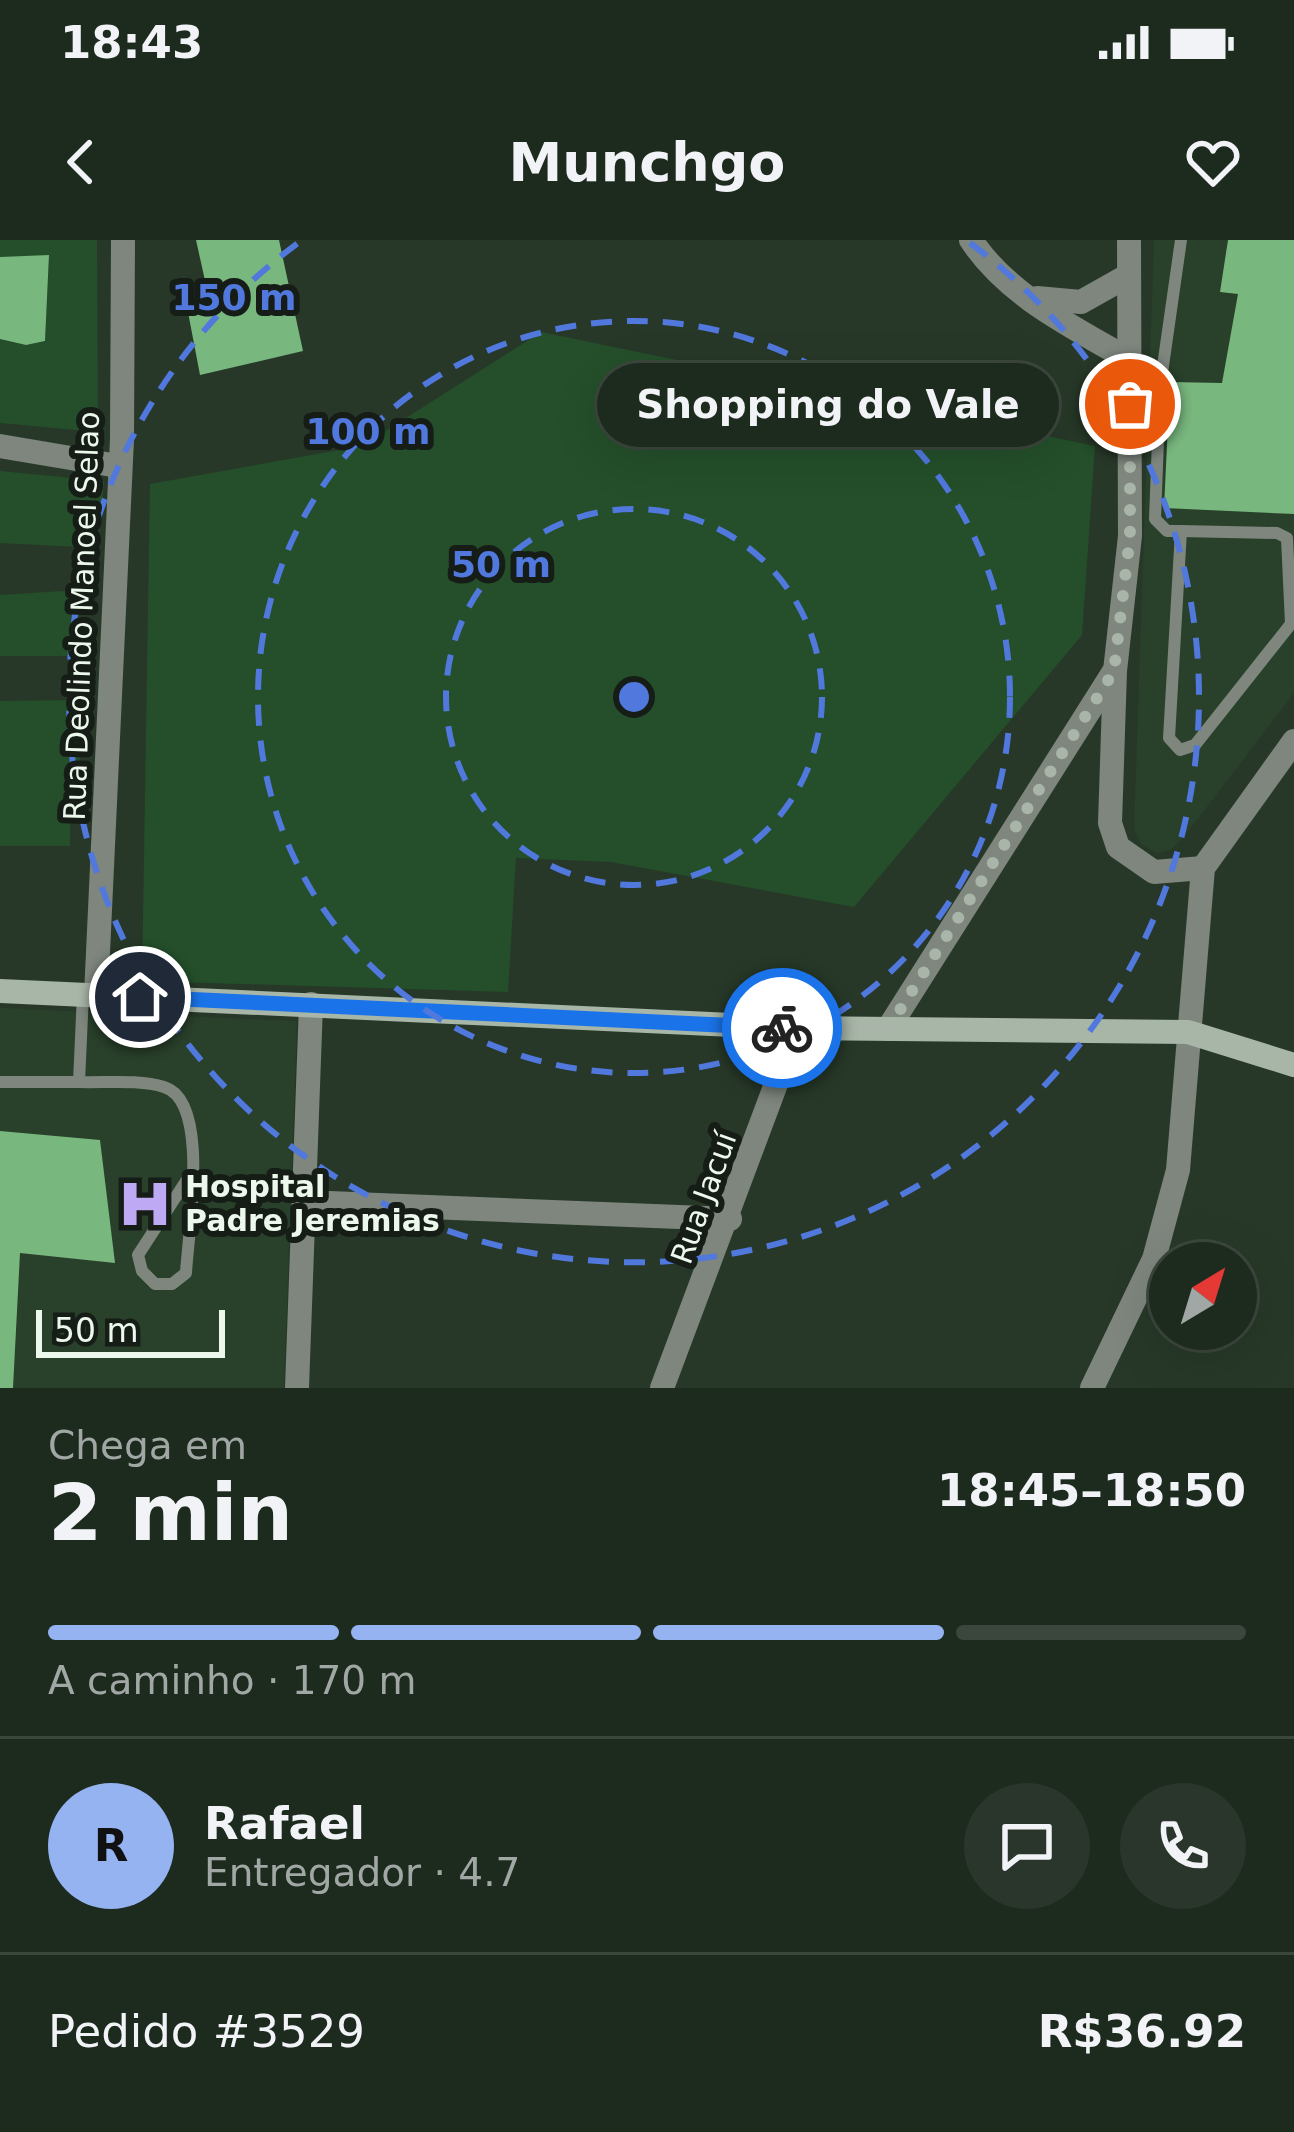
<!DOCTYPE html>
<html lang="pt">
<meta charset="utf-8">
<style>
body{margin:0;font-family:"DejaVu Sans",sans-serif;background:#2a362b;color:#f1f3f6;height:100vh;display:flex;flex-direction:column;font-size:45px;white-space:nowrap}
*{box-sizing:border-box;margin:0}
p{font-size:39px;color:#a0a7a4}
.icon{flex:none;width:66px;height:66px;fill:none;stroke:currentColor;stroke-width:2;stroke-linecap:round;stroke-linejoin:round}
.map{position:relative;height:1148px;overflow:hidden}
.panel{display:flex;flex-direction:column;background:#1d2a1e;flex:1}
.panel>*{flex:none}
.needle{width:78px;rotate:38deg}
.tools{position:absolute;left:1149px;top:1002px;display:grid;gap:24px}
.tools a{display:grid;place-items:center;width:108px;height:108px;border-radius:50%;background:#1d2a1e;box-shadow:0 12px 48px #0002,0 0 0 3px #3b463c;font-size:60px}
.scale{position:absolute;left:36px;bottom:30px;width:189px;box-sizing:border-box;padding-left:12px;border:6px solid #edf8ed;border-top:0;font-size:33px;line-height:42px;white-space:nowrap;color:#edf8ed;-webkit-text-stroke:9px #151d16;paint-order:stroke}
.pin{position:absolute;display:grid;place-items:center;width:102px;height:102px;color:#fff;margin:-51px;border:6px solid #fff;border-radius:50%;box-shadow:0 3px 12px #0007}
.courier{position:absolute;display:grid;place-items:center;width:120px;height:120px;margin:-60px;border:9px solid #1a73e8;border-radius:50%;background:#fff;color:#222;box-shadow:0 3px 15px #0007}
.bubble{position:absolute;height:84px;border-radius:42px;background:#1d2a1e;box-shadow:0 12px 48px #0002,0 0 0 3px #3b463c;font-size:39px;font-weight:600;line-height:84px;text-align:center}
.overview em{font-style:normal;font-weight:600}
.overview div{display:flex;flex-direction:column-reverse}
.overview{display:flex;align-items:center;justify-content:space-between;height:204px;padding:0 48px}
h1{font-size:78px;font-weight:600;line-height:90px}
.bar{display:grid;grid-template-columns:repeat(4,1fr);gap:18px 12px;align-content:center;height:144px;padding:0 48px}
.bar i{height:15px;border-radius:9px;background:#3b463c}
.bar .active{background:#95b2f1}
.bar p{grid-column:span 4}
.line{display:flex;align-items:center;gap:30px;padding:0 48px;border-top:3px solid #3b463c}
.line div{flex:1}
.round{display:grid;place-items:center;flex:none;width:126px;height:126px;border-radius:63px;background:#2a362b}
.status{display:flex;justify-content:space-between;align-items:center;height:84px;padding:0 60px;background:#1d2a1e;direction:ltr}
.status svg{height:33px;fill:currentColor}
header{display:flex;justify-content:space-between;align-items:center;height:156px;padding:0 48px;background:#1d2a1e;font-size:54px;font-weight:600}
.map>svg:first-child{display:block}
.built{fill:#29402b}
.green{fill:#244f2a}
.building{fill:#78b77e}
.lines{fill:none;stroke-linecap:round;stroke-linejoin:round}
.lane{stroke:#7e867e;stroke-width:12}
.street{stroke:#7e867e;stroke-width:24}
.secondary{stroke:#a8b6a8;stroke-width:24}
.done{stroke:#a8b5a8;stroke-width:12;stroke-dasharray:0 21.6}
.route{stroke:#1a73e8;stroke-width:15}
.ring{fill:none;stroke:#5178dd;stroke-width:6;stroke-dasharray:21 15}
.labels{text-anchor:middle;stroke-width:12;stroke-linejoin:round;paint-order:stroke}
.street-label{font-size:30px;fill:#edf8ed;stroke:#151d16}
.poi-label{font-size:30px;font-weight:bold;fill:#edf8ed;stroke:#151d16;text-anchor:start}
.centre{fill:#5178dd;stroke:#151d16;stroke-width:6}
.ring-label{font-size:36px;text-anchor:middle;font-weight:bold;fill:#5178dd;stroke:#151d16;stroke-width:12;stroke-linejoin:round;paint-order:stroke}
</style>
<div class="status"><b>18:43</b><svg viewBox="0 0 49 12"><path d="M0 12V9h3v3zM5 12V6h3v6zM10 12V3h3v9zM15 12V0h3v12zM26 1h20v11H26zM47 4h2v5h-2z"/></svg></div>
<header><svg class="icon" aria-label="back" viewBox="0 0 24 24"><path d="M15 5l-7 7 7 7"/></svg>Munchgo<svg class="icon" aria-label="heart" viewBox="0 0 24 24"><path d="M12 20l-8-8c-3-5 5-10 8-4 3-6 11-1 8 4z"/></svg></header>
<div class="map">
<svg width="1294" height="1148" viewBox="0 0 1294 1148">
<rect width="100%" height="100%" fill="#273828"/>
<g class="built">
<polygon points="1154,0 1294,0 1294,453 1184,597 1170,610 1156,613 1141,604 1134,589"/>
<polygon points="0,768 297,781 284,1148 0,1148"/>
</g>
<g class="green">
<polygon points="0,0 97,0 98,192 0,183 0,99 26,105 45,101 49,16 0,17"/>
<polygon points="541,92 1095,206 1082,395 854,667 611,622 516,618 508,752 142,741 150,244 362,206"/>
<polygon points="0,231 104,241 98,308 0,303"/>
<polygon points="78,350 81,416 0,416 0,355"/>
<polygon points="80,460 79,580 70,580 70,606 0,606 0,461"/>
</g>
<g class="building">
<polygon points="196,0 279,0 303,111 200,135 187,67 210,63"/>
<polygon points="1228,0 1294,0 1294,274 1164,268 1170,142 1222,143 1238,54 1220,52"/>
<polygon points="49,15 45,101 26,105 0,99 0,17"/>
<polygon points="0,891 100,900 115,1023 20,1013 13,1148 0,1148"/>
</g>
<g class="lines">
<g class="lane">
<polyline points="1181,0 1160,147 1155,279 1167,291 1181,291 1169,498 1180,510 1195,505 1294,380"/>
<polyline points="1181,291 1277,293 1287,298 1291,384"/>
<polyline points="0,842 79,842 83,754"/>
<path d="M 79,842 C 104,843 139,839 164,847 C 211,861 188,992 186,1033 L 172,1044 L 155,1044 L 142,1031 L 138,1015 L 192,932"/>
</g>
<g class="street">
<path d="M 971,0 C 1008,56 1073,87 1130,120"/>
<polyline points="1129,0 1130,296 1115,431 1110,583 1118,607 1154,632 1203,628"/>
<polyline points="1037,58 1081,62 1129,35"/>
<polyline points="0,206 118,226"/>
<polyline points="96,755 122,199 123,0"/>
<polyline points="888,789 1113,433"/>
<polyline points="304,962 730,979"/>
<polyline points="297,1148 311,764"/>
<polyline points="662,1148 797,788"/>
<polyline points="1092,1148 1154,1019 1178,930 1203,628 1294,501"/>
</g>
<polyline class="secondary" points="0,751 797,788 1188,792 1294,825"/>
</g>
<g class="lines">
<polyline class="done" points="782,788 888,789 1114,431 1130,296 1130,164"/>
<polyline class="route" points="140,757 782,788"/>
</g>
<g class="ring">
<circle cx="634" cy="457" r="188"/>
<circle cx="634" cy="457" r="376"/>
<path d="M970 3A565 565 0 1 1 298 3"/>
</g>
<defs>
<symbol id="hospital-bare" viewBox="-9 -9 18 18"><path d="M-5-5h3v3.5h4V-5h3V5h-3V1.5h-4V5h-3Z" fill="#bea9f5" stroke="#151d16" stroke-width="2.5" paint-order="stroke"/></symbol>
</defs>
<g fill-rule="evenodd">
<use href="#hospital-bare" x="107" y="926" width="76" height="76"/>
</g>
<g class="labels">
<g class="street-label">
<text transform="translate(82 376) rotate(-88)" y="10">Rua Deolindo Manoel Selao</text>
<text transform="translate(704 958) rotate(-70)" y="10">Rua Jacuí</text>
</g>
<g class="poi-label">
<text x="185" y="957">Hospital<tspan x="185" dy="34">Padre Jeremias</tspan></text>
</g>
</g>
<circle cx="634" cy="457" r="18" class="centre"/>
<g class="ring-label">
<text x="234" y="70">150 m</text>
<text x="368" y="204">100 m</text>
<text x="501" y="337">50 m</text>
</g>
</svg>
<div class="tools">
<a><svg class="needle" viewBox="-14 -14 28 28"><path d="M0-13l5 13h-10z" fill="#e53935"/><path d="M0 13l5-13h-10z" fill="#a0a7a4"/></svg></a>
</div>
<div class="scale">50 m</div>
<div class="pin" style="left:1130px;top:164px;background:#ea580c"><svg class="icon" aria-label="bag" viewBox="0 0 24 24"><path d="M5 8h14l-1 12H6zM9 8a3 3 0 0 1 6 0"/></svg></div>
<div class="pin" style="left:140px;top:757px;background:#1f2937"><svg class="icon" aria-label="home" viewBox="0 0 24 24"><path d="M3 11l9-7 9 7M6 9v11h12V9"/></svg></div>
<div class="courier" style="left:782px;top:788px"><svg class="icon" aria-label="bike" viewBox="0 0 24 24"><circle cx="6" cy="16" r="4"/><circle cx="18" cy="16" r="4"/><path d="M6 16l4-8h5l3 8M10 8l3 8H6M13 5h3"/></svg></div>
<div class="bubble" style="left:597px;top:123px;width:462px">Shopping do Vale</div>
</div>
<section class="panel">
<div class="overview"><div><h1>2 min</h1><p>Chega em</p></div><em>18:45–18:50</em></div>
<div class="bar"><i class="active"></i><i class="active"></i><i class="active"></i><i></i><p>A caminho · 170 m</p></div>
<div class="line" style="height:216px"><b class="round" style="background:#95b2f1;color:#111">R</b><div><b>Rafael</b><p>Entregador · 4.7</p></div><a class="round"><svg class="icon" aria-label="chat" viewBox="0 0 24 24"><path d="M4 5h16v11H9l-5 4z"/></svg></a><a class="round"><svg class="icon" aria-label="phone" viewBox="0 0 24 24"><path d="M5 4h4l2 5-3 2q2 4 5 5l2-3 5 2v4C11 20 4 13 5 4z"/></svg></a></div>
<div class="line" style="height:156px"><div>Pedido #3529</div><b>R$36.92</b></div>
</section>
